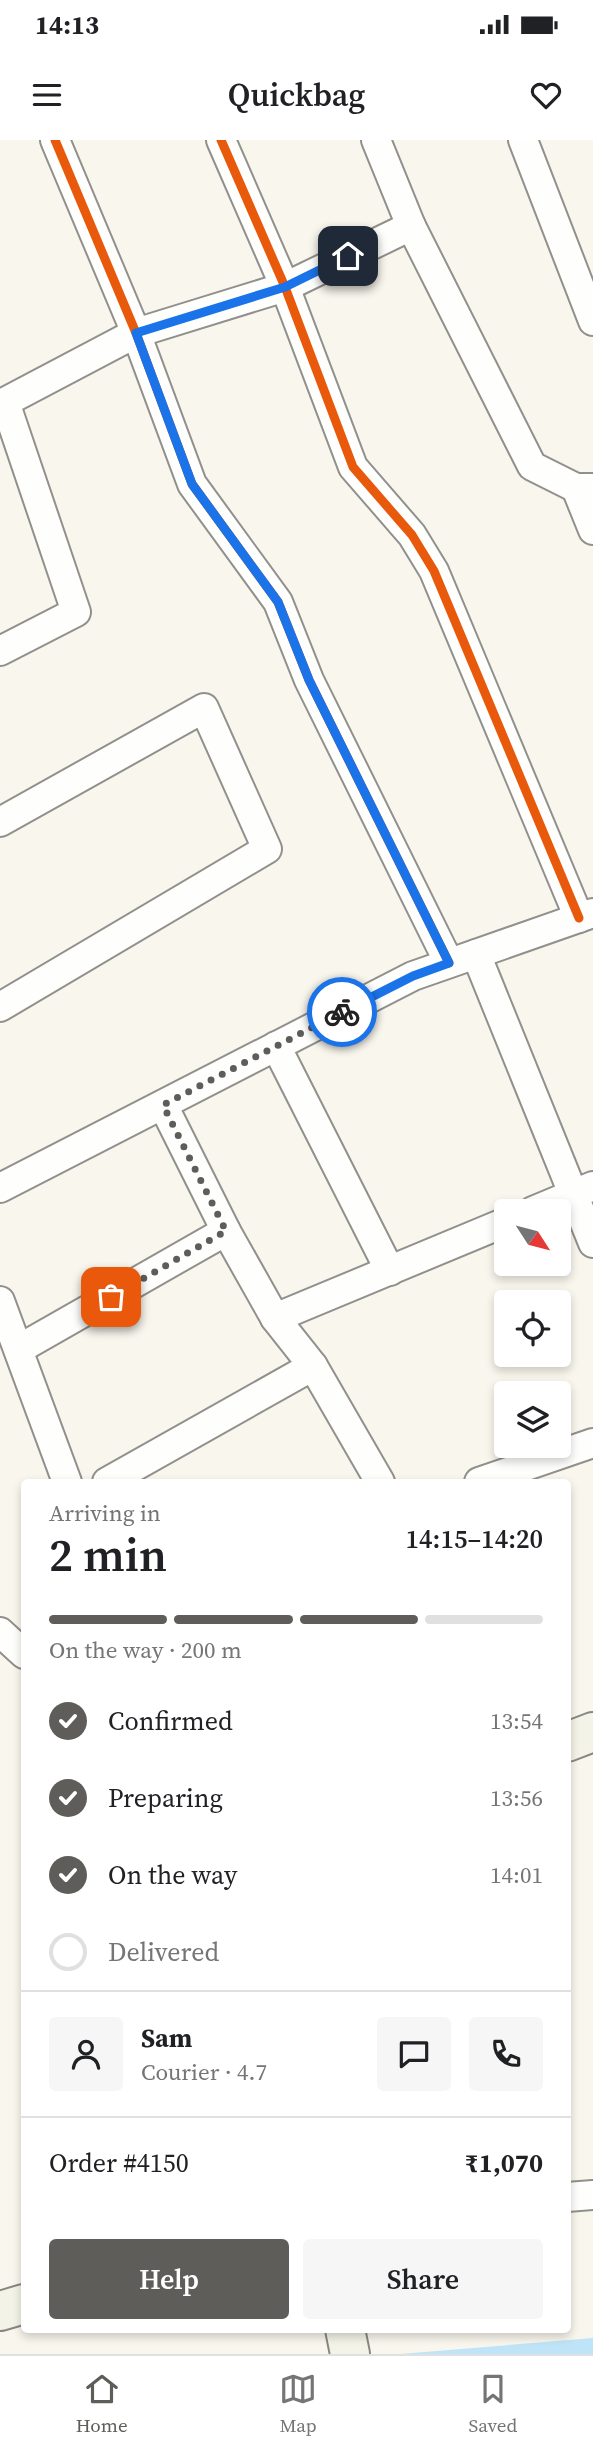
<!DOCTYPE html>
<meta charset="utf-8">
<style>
body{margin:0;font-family:"Source Serif 4",serif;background:#f6f6f6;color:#202124;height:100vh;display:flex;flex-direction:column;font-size:26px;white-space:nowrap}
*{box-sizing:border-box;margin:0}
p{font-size:23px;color:#757577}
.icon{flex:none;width:38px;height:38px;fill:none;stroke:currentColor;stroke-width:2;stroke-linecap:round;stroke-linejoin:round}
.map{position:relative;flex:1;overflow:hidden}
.details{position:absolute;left:21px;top:1339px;width:550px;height:854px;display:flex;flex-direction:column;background:#fff;border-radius:7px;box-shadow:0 4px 10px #0003}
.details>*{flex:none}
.needle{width:46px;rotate:126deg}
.tools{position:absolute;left:494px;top:1059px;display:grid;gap:14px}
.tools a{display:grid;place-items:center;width:77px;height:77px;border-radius:7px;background:#fff;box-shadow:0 4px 10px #0003;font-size:35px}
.pin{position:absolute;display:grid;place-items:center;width:60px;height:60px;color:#fff;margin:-30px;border-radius:14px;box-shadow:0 4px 10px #0006}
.courier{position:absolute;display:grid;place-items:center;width:70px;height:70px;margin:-35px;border:5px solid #1a73e8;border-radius:50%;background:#fff;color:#222;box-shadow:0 2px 9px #0007}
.overview em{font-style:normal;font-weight:600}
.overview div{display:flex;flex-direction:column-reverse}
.overview{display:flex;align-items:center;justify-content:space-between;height:119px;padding:0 28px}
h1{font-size:46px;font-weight:600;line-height:52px}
.bar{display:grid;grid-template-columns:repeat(4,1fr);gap:10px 7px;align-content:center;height:84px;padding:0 28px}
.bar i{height:9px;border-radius:5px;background:#e0e0e0}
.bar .on{background:#5e5d59}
.bar p{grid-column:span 4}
.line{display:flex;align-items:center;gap:18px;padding:0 28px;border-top:2px solid #e0e0e0}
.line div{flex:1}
.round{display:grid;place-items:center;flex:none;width:74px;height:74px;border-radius:7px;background:#f6f6f6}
ol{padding:0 28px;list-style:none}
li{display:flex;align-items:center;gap:21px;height:77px}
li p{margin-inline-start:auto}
li .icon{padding:7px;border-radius:50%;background:#5e5d59;color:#fff;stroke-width:4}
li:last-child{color:#757577}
li i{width:38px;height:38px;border:4px solid #e0e0e0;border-radius:50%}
.cta{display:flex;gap:14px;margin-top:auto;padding:14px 28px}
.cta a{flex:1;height:80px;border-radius:7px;background:#5e5d59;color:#fff;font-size:28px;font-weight:600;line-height:80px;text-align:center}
.cta a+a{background:#f6f6f6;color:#202124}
.status{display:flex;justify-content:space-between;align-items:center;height:49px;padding:0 35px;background:#fff;direction:ltr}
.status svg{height:19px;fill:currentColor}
header{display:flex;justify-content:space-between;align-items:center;height:91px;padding:0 28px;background:#fff;font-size:32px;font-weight:600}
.tab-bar{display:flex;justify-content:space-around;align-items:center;height:98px;border-top:2px solid #e0e0e0;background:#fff;font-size:19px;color:#757577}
.tab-bar a{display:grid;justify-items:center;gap:4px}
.tab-bar .on{color:#5e5d59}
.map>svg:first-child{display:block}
.water{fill:#bfe4f8}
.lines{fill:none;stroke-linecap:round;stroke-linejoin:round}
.street-casing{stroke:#92908c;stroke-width:32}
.secondary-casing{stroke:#888783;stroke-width:42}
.street{stroke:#fefefc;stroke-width:28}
.secondary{stroke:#f4f3e7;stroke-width:38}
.cycleway-casing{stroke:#fff;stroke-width:13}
.cycleway{stroke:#e8590c;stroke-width:9}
.done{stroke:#5e5d59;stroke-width:7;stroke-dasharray:0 12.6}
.route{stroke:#1a73e8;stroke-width:9}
</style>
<div class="status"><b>14:13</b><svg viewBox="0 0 49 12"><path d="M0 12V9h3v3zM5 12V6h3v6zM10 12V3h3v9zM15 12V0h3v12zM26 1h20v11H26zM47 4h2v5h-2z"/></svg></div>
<header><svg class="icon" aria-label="menu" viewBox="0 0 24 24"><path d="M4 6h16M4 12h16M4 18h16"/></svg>Quickbag<svg class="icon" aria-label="heart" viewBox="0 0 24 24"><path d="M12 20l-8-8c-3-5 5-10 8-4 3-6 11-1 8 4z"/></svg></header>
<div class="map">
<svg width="593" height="2214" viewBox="0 0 593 2214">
<rect width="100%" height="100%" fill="#f9f6ed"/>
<polygon class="water" points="593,2198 593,2214 400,2214"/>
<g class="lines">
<defs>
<g id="street">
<polyline points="55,0 136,193 192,344 278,462 309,540 449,823"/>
<polyline points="221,0 285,147 353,327 412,395 434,431 579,778"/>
<polyline points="523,0 593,181"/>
<polyline points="411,86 532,326 576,348"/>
<polyline points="593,348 576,348 593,390"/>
<polyline points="0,511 76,472 5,262 136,193 285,147 411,86 376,0"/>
<polyline points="0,682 204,568 267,709 0,867"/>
<polyline points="476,814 593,1103"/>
<polyline points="276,906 390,1131"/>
<polyline points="163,965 226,1091 275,1178 313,1226 380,1342"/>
<polyline points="0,1048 413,836 593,773"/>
<polyline points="533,1071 593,1046"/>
<polyline points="0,1161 67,1342"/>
<polyline points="275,1178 506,1082"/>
<polyline points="19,1209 226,1091"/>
<polyline points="107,1342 313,1226"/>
<polyline points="479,1342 593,1303"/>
<polyline points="0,1492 24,1514"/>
<polyline points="567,2057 593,2055"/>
</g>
<g id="secondary">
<polyline points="567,1602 593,1592"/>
<polyline points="0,2171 24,2164"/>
<polyline points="345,2189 350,2214"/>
</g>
</defs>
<use href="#street" class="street-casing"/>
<use href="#secondary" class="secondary-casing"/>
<use href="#street" class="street"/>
<use href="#secondary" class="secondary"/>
<defs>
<g id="cycleway">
<polyline points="55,0 136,193 192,344 278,462 309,540 449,823"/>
<polyline points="221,0 285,147 353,327 412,395 434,431 579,778"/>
</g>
</defs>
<use href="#cycleway" class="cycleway-casing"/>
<use href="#cycleway" class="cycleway"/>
</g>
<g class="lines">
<polyline class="done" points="111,1157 226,1091 163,965 342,872"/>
<polyline class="route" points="342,872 413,836 449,823 309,540 278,462 192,344 136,193 285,147 348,116"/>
</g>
</svg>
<div class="tools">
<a><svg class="needle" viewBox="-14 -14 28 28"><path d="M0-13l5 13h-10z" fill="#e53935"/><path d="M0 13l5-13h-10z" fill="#757577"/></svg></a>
<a><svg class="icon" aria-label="locate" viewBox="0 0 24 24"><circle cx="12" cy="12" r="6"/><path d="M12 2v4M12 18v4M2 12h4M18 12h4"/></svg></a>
<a><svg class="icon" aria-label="layers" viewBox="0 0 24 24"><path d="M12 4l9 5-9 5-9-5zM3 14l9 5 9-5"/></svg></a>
</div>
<div class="pin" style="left:111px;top:1157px;background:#ea580c"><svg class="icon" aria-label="bag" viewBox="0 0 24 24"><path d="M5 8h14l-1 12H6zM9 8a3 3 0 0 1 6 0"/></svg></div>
<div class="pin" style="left:348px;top:116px;background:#1f2937"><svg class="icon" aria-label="home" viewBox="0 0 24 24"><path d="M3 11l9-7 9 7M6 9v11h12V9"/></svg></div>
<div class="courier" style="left:342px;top:872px"><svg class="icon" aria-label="bike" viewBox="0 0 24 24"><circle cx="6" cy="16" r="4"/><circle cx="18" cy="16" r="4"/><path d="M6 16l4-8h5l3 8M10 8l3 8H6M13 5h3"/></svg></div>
<section class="details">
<div class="overview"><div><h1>2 min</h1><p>Arriving in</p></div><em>14:15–14:20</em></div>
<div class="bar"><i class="on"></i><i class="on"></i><i class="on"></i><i></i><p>On the way · 200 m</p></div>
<ol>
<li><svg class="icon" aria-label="check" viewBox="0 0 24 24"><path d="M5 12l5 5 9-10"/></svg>Confirmed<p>13:54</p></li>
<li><svg class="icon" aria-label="check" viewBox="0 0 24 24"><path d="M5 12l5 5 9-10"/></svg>Preparing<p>13:56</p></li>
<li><svg class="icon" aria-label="check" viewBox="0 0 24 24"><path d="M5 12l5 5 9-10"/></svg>On the way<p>14:01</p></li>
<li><i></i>Delivered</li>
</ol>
<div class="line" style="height:126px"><a class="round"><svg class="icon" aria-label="person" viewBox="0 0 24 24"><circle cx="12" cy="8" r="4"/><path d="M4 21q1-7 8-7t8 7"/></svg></a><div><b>Sam</b><p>Courier · 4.7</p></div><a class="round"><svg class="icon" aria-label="chat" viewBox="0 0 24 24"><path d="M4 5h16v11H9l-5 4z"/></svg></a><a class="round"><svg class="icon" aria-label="phone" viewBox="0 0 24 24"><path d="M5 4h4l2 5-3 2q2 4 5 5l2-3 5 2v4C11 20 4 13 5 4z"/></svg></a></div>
<div class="line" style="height:91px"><div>Order #4150</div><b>₹1,070</b></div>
<div class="cta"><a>Help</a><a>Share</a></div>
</section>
</div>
<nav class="tab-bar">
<a class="on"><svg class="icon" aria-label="home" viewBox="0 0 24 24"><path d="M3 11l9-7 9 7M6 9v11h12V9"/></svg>Home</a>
<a><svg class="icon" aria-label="map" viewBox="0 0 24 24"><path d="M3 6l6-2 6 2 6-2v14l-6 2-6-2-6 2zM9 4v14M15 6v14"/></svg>Map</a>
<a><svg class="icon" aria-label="saved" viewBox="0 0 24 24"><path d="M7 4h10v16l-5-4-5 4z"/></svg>Saved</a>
</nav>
